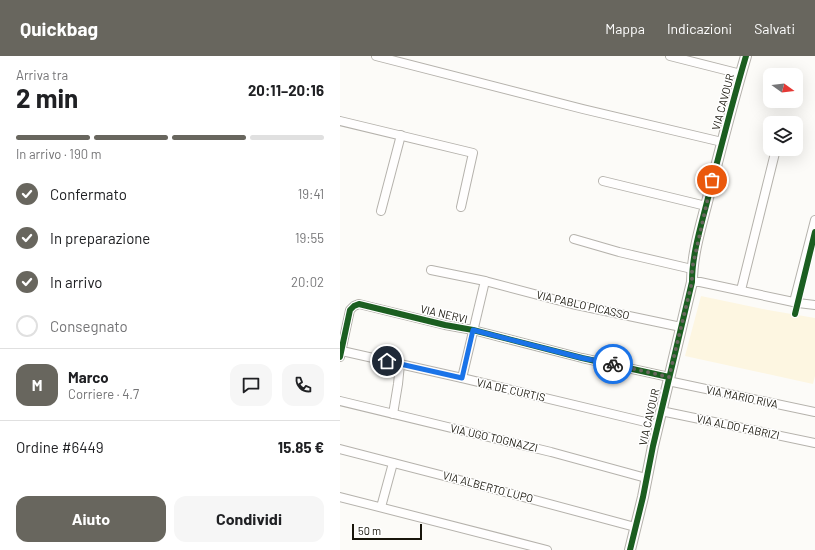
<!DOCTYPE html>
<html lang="it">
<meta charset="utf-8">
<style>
body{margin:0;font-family:Barlow,sans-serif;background:#f6f6f6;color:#202124;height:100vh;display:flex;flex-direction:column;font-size:15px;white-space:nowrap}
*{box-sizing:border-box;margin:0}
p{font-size:13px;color:#757577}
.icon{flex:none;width:22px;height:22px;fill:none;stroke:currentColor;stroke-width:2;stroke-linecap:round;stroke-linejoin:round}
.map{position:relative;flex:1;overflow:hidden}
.panel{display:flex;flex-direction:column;background:#fff;width:340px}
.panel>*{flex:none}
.needle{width:26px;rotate:105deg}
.tools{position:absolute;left:423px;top:12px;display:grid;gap:8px}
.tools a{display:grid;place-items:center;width:40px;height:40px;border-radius:8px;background:#fff;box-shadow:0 4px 16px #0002;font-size:20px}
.scale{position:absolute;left:12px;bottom:10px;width:70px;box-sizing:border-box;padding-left:4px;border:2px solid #18150b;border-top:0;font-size:11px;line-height:14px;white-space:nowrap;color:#18150b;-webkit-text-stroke:3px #fff;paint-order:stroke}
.pin{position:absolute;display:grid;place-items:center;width:34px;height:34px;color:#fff;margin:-17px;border:2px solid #fff;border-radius:50%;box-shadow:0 1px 4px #0007}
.courier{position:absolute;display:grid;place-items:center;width:40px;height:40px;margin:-20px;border:3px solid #1a73e8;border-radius:50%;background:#fff;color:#222;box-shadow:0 1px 5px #0007}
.head em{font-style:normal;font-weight:700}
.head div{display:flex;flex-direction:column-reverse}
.head{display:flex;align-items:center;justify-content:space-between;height:68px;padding:0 16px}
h1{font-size:26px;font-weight:700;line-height:30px}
.bar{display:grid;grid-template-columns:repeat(4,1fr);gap:6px 4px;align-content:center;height:48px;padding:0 16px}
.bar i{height:5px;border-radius:3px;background:#e0e0e0}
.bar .selected{background:#68665e}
.bar p{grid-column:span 4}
.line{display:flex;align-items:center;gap:10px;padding:0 16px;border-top:1px solid #e0e0e0}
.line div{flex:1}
.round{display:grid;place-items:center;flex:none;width:42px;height:42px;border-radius:12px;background:#f6f6f6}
ol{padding:0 16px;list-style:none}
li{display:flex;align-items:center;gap:12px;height:44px}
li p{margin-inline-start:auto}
li .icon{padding:4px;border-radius:50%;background:#68665e;color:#fff;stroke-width:4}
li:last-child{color:#757577}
li i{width:22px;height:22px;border:2px solid #e0e0e0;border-radius:50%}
.cta{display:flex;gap:8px;margin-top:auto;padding:8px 16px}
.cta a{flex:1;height:46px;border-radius:12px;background:#68665e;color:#fff;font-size:16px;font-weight:700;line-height:46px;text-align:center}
.cta a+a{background:#f6f6f6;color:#202124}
header{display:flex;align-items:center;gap:24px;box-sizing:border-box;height:56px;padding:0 20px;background:#68665e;color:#fff}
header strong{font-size:19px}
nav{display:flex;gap:22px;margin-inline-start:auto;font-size:14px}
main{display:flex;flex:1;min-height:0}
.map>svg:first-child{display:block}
.built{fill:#fdf6e1}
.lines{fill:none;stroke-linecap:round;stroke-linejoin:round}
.minor-casing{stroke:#b5b2ac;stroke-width:10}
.tertiary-casing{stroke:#b5b2ac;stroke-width:12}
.minor{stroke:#fffefe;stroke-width:8}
.tertiary{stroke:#fffefe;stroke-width:10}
.cycleway-casing{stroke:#fff;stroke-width:8}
.cycleway{stroke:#1b5e20;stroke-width:6}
.done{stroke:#68665e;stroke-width:4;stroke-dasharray:0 7.2}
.route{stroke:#1a73e8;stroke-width:5}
.labels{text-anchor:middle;stroke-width:3;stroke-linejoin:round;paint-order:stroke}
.street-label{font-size:11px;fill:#18150b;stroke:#fff}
</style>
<header>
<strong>Quickbag</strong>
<nav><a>Mappa</a><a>Indicazioni</a><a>Salvati</a></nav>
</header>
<main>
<section class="panel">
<div class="head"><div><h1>2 min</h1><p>Arriva tra</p></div><em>20:11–20:16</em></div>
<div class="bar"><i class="selected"></i><i class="selected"></i><i class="selected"></i><i></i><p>In arrivo · 190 m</p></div>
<ol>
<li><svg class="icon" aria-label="check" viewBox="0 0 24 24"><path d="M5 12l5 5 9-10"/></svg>Confermato<p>19:41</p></li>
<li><svg class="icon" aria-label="check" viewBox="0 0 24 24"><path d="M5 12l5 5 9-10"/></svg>In preparazione<p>19:55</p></li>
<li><svg class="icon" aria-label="check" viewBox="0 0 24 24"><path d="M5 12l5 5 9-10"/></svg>In arrivo<p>20:02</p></li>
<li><i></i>Consegnato</li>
</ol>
<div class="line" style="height:72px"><b class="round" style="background:#68665e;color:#fff">M</b><div><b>Marco</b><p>Corriere · 4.7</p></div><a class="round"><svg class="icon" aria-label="chat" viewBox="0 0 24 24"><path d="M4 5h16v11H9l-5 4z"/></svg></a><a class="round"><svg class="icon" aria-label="phone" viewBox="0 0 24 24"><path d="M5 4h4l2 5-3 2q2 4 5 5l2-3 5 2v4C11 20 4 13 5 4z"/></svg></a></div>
<div class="line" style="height:52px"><div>Ordine #6449</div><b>15.85 €</b></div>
<div class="cta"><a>Aiuto</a><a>Condividi</a></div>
</section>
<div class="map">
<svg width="475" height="494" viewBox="0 0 475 494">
<rect width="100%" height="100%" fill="#fcfbf8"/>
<polygon class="built" points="361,240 428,254 475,262 475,320 473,328 345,300"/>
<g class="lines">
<defs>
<g id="minor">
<polyline points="36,0 243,53 382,86"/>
<polyline points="330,0 401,18"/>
<polyline points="0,65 133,97 121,151"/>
<polyline points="263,125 366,150"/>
<polyline points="41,155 61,79"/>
<polyline points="234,183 279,196 352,213"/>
<polyline points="91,214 145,225 232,248 341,271"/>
<polyline points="352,226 360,226 458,247 475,249"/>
<polyline points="401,234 436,93"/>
<polyline points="454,246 475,164"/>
<polyline points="2,295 122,322 318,369"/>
<polyline points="0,301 10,254 14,250 19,248 105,269 133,274 242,302 329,321"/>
<polyline points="122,322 145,225"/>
<polyline points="328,325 475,356"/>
<polyline points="0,345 211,396 306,422"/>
<polyline points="321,355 475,387"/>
<polyline points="53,358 58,328 60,308"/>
<polyline points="0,393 135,428 295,471"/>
<polyline points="0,441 207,494"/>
<polyline points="41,451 53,407"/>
</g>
<path id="tertiary" d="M 290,494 L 303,441 L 313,390 L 352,226 C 352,198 361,170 368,142 C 380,95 392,47 406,0"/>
</defs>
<use href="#minor" class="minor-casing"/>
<use href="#tertiary" class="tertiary-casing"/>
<use href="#minor" class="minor"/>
<use href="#tertiary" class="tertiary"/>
<defs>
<g id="cycleway">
<polyline points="455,258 475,176"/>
<polyline points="0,301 10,254 14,250 19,248 105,269 133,274 242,302 329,321"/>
<path d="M 290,494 L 303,441 L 313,390 L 352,226 C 352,198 361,170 368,142 C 380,95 392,47 406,0"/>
</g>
</defs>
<use href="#cycleway" class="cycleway-casing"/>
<use href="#cycleway" class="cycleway"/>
</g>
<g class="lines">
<polyline class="done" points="273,308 329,321 352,226 352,213 372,124"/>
<polyline class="route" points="47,305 122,322 133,274 242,302 273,308"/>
</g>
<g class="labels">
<g class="street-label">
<text transform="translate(383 46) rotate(-75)" y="4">VIA CAVOUR</text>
<text transform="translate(243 249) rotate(13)" y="4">VIA PABLO PICASSO</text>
<text transform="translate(104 258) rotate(13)" y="4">VIA NERVI</text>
<text transform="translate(171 334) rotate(13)" y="4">VIA DE CURTIS</text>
<text transform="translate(402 341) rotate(12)" y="4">VIA MARIO RIVA</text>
<text transform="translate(309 361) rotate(-77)" y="4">VIA CAVOUR</text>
<text transform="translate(398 371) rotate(12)" y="4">VIA ALDO FABRIZI</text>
<text transform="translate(154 382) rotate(13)" y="4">VIA UGO TOGNAZZI</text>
<text transform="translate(148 431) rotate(15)" y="4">VIA ALBERTO LUPO</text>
</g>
</g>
</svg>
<div class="tools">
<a><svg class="needle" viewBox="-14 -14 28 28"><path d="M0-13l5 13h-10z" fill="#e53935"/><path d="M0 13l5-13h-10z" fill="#757577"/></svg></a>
<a><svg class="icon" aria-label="layers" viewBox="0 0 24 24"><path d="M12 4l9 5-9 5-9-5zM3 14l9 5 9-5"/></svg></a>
</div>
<div class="scale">50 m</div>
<div class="pin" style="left:372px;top:124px;background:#ea580c"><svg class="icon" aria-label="bag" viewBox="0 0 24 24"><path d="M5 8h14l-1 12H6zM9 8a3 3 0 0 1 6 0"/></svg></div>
<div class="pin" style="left:47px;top:305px;background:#1f2937"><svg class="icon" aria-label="home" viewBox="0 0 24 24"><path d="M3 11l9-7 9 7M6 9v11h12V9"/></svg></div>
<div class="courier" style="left:273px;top:308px"><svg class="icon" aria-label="bike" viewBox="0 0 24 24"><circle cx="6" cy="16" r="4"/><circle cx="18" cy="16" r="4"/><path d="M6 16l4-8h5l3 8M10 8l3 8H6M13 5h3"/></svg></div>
</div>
</main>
